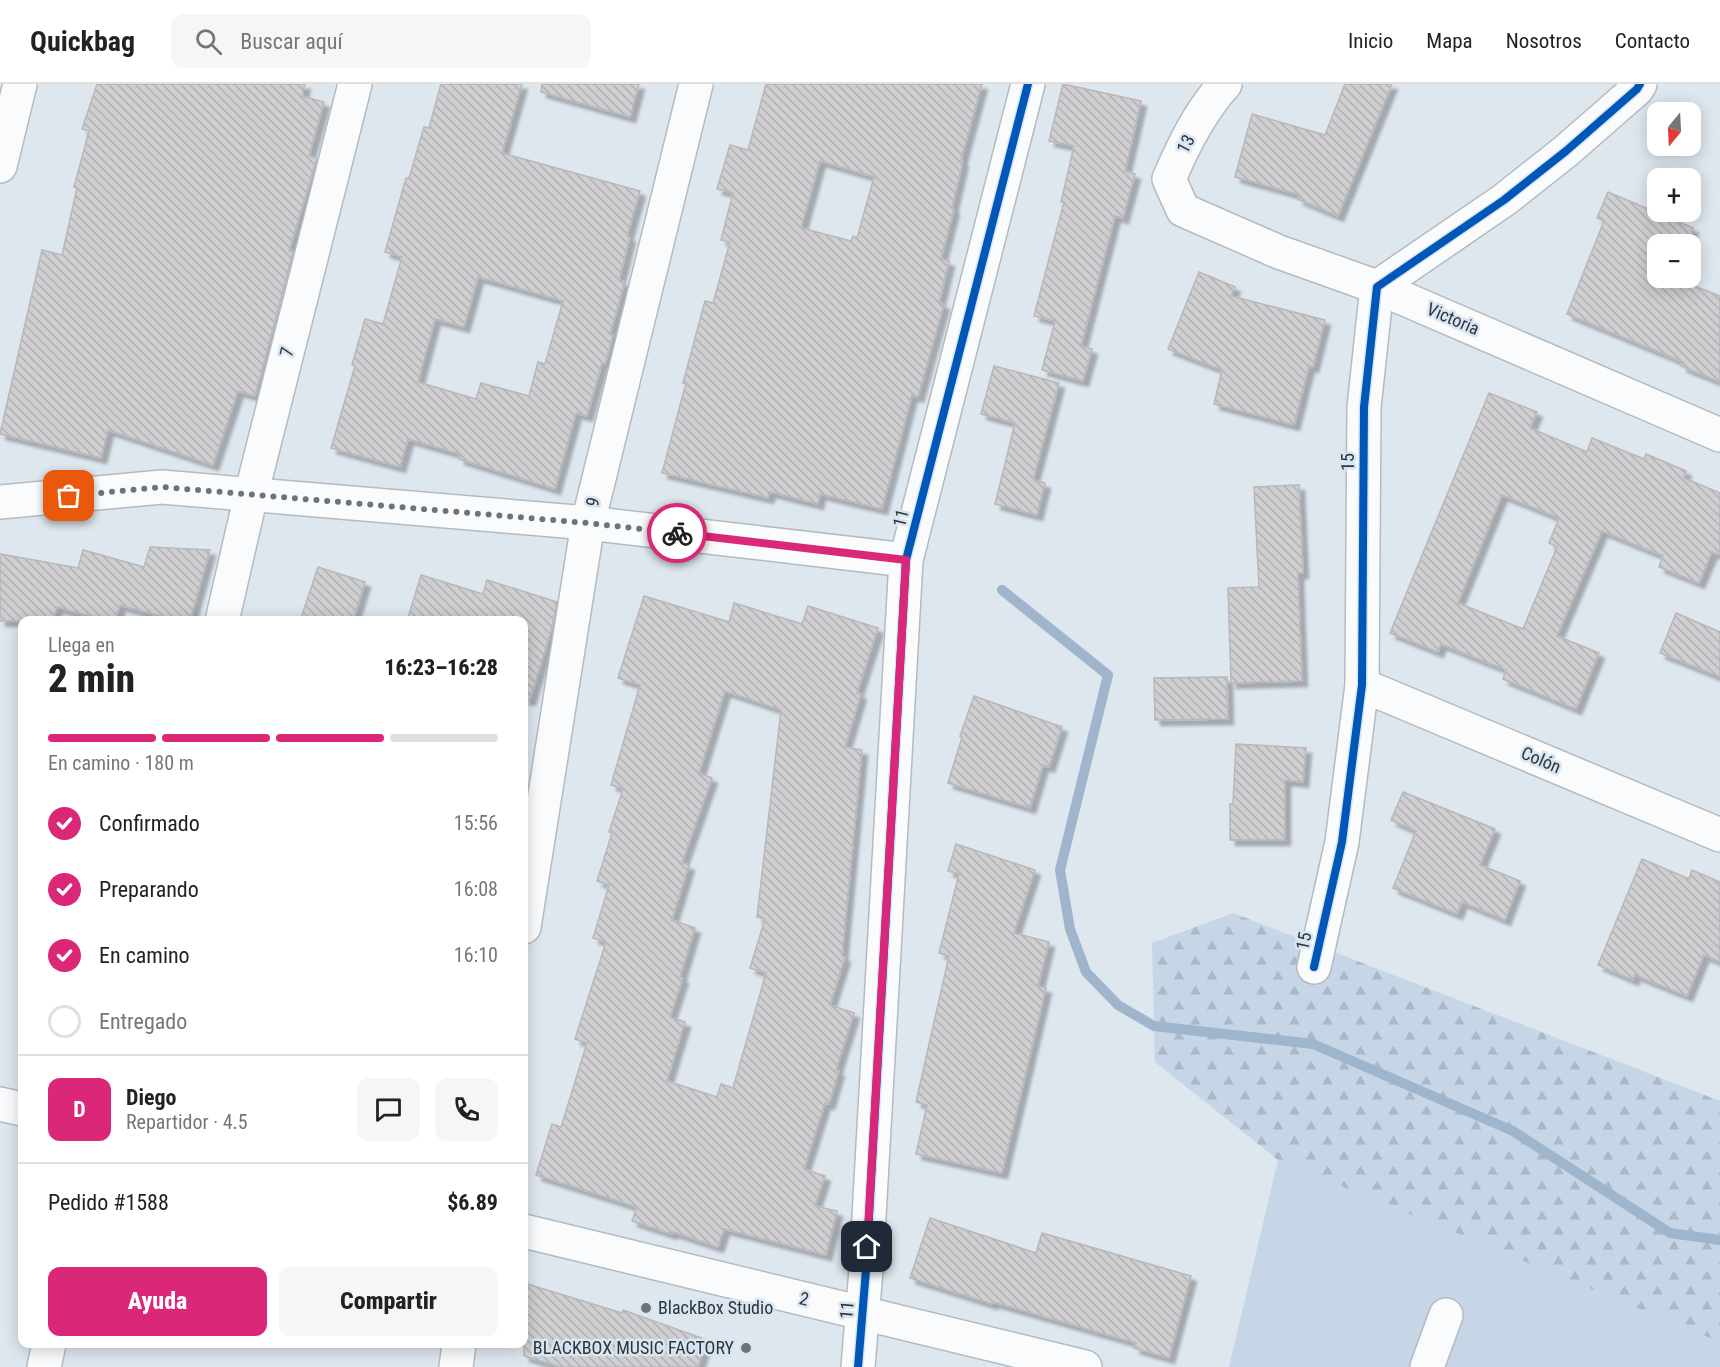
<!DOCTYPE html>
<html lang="es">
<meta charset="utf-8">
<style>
body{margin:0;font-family:"Roboto Condensed",sans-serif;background:#f6f6f6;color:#222;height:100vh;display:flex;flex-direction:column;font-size:22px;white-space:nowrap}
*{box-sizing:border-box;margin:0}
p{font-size:20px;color:#767676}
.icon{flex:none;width:33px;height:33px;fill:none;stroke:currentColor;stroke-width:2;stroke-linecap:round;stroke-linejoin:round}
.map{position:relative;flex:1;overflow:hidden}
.sheet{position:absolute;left:18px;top:532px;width:510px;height:732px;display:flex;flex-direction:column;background:#fff;border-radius:12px;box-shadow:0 3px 15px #0003}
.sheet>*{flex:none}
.needle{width:39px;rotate:198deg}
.tools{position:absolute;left:1647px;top:18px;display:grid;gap:12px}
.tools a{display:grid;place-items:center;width:54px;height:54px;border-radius:12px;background:#fff;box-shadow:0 3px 15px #0003;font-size:30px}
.pin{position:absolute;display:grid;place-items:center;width:51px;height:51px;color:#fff;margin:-26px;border-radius:12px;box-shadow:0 3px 9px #0006}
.courier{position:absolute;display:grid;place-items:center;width:60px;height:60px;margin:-30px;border:4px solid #db2777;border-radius:50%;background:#fff;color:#222;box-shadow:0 2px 8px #0007}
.overview em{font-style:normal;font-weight:800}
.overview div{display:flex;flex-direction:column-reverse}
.overview{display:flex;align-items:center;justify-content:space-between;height:102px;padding:0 30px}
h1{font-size:39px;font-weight:800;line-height:45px}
.bar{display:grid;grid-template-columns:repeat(4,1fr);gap:9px 6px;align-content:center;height:72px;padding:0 30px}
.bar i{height:8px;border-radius:4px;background:#e0e0e0}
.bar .current{background:#db2777}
.bar p{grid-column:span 4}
.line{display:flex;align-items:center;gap:15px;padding:0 30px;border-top:2px solid #e0e0e0}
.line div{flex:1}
.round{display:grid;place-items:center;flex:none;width:63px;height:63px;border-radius:12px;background:#f6f6f6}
ol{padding:0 30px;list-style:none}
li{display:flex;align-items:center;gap:18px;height:66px}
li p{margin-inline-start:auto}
li .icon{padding:6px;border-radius:50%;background:#db2777;color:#fff;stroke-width:4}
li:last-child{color:#767676}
li i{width:33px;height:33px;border:3px solid #e0e0e0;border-radius:50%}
.button{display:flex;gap:12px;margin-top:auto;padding:12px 30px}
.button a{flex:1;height:69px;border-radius:12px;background:#db2777;color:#fff;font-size:24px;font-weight:800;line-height:69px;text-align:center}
.button a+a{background:#f6f6f6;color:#222}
header{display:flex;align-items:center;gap:36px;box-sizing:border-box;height:84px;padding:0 30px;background:#fff;border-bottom:2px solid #e0e0e0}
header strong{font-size:28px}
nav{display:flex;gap:33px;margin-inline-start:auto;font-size:21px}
.search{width:420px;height:54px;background:#f6f6f6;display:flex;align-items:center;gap:15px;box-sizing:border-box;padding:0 21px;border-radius:12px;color:#767676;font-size:22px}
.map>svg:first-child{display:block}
.green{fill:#c6d6e7}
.forest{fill:url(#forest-firs)}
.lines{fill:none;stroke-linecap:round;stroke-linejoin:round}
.stream{stroke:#9eb5cc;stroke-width:10}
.building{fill:url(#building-back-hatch);stroke:#b8b7ba;stroke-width:1.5;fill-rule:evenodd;filter:url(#shadow)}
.street-casing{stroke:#b4bbc0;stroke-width:36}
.secondary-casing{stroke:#b4bbc0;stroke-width:36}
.street{stroke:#fafbfc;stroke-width:33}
.secondary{stroke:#fafbfc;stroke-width:33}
.cycleway-casing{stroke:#d8e6f4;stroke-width:11}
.cycleway{stroke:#0057b8;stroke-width:8}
.done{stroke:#6d7379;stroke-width:6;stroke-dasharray:0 10.8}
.route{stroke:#db2777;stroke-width:8}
.poi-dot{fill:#6d7379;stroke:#d8e6f4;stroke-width:2}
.labels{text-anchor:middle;stroke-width:5;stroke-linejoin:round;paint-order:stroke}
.street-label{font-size:18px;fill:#30353a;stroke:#d8e6f4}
.poi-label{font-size:18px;fill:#30353a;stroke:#d8e6f4;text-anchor:start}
</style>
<header>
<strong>Quickbag</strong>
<div class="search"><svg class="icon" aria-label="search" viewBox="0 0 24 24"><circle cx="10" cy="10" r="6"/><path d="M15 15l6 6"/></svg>Buscar aquí</div>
<nav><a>Inicio</a><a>Mapa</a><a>Nosotros</a><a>Contacto</a></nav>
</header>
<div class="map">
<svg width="1720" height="1283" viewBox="0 0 1720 1283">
<defs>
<pattern id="forest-firs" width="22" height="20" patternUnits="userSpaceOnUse" patternTransform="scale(1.5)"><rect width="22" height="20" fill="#c6d6e7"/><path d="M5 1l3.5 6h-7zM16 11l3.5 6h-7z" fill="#aab8c7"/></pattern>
<pattern id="building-back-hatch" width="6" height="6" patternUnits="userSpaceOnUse" patternTransform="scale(1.5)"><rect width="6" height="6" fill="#cfcfd2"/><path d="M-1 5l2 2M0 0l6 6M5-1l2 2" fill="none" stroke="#b2b2b5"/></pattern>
<filter id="shadow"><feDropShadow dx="5.5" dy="5.5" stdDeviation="1.5" flood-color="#0004"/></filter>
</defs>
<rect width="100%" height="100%" fill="#dee6ee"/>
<polygon class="green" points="1278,1076 1720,1258 1720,1283 1229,1283"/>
<polygon class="forest" points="1233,829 1720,1017 1720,1258 1278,1076 1155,978 1152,859"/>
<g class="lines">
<polyline class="stream" points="1002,506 1108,591 1060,786 1070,845 1086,888 1118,921 1154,942 1313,960 1513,1047 1670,1149 1720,1156"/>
</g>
<g class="building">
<polygon points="97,0 305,0 302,12 324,18 309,72 317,74 289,167 293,168 255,312 238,307 213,381 108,346 101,374 0,350 42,166 62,171 77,104 74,103 89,47 82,45"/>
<path d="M 441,0 L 522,0 L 502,69 L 640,107 L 627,152 L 630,153 L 619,196 L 625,198 L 610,250 L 613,251 L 605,280 L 602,279 L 587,332 L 576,329 L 555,405 L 459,375 L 460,370 L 408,355 L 400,383 L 331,364 L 355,282 L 352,281 L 365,235 L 383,240 L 402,173 L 385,168 L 406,94 L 409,94 L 424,43 L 429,44 ZM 478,193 L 563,217 L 545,280 L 538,278 L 529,312 L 481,299 L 476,315 L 418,298 L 435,235 L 464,243 Z"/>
<polygon points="542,0 639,0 630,33 541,8"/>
<path d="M 766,0 L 982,0 L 961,76 L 963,77 L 952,124 L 954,125 L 941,175 L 949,177 L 939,219 L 944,220 L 918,313 L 912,311 L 882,425 L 820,410 L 818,420 L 770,408 L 768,414 L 662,389 L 686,299 L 683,299 L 705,217 L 713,219 L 730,158 L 721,156 L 733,109 L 717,105 L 730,61 L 748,66 ZM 820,77 L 874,93 L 857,154 L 853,152 L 851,157 L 801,144 Z"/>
<polygon points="1063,0 1141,17 1125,87 1135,90 1123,134 1115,132 1081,262 1092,265 1083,297 1042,286 1055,237 1034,232 1064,118 1061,118 1074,62 1049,57"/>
<polygon points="1345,0 1392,0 1338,132 1298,115 1300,111 1235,93 1252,30 1325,51"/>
<polygon points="1608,108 1693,144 1687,160 1658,160 1658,194 1674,194 1720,212 1720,298 1681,282 1683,278 1567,230 1604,137 1597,134"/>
<polygon points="1199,188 1235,203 1231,212 1325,236 1313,283 1309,282 1294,341 1214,320 1222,286 1168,265"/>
<polygon points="994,282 1059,299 1033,396 1045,399 1037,431 995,420 1015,339 981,330"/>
<path d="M 1489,309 L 1537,328 L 1530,344 L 1587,368 L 1592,354 L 1644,375 L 1646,370 L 1686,387 L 1684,394 L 1720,409 L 1720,471 L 1712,468 L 1699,499 L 1659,483 L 1663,472 L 1602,447 L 1557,552 L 1599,569 L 1576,625 L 1503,595 L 1506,586 L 1441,560 L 1438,568 L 1390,549 ZM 1502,411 L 1559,434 L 1549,459 L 1557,463 L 1523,545 L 1458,519 Z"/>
<polygon points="1299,401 1303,489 1298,489 1302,597 1231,599 1228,504 1259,503 1254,403"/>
<polygon points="150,463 210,466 190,537 176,537 120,521 115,537 104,537 57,523 53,537 0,537 0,470 78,484 83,466 144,483"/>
<polygon points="318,483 365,498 353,537 300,537"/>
<polygon points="421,491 483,510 487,496 557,518 552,543 530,616 524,615 524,537 407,537"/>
<path d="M 644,512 L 729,538 L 734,519 L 802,540 L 808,522 L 878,544 L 857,609 L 861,610 L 845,663 L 862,666 L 842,872 L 845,873 L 830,921 L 854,929 L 836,986 L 839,987 L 829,1020 L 825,1019 L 804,1085 L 825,1092 L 815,1122 L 837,1127 L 826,1171 L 724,1145 L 718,1163 L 673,1148 L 672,1150 L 632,1137 L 637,1123 L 536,1091 L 552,1040 L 561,1043 L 587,959 L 575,955 L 606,858 L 593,854 L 609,801 L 597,797 L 612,749 L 609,748 L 623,705 L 611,701 L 640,601 L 618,594 ZM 725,607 L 781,626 L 757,833 L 765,835 L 750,884 L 766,889 L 733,1004 L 721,1000 L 717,1013 L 667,997 L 685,938 L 670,933 L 683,894 L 680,893 L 695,844 L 672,836 L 689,781 L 682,779 L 712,694 L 699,689 Z"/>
<polygon points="1676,529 1720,548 1720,593 1660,569"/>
<polygon points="1227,593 1228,635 1155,636 1154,594"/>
<polygon points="974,612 1062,643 1049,683 1043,681 1030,724 948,699 962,653 960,652"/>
<polygon points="1236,660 1306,664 1303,698 1285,696 1285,756 1230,756 1230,720 1233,720"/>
<polygon points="1403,708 1495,745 1480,781 1520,797 1505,836 1462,818 1457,830 1393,804 1416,747 1391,736"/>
<polygon points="956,760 1035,786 1014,849 1049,858 1038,902 1046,904 1002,1089 916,1070 927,1021 916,1018 949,872 939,869 959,790 948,787"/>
<polygon points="1642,775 1689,795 1692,786 1720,798 1720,878 1704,871 1687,912 1635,891 1633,896 1598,881"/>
<polygon points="930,1134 1036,1169 1042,1149 1191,1192 1169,1274 1134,1264 1136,1259 993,1218 992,1220 910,1194"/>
<polygon points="524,1199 622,1229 623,1226 707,1256 698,1283 560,1283 524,1272"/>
</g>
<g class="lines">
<defs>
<g id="street">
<polyline points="0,82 20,0"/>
<polyline points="0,418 162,403 588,439 906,476"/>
<polyline points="222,537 251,411 355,0"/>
<polyline points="1362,601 1720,751"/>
<polyline points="524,843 588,439 696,0"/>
<polyline points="1314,883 1342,758 1362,601 1364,323 1377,203 1504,116 1566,67 1637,5 1640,0"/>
<polyline points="0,1020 22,1025"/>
<polyline points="524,1147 1085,1283"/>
<polyline points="44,1283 49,1260"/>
<polyline points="456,1283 459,1260"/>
<polyline points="1427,1283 1446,1231"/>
</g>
<g id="secondary">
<path d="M 1225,0 C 1200,27 1183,62 1169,95 L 1183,126 L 1279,168 L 1377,203 L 1720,351"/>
<polyline points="858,1283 866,1186 906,476 1028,0"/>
</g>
</defs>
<use href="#street" class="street-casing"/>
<use href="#secondary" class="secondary-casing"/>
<use href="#street" class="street"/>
<use href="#secondary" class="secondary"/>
<defs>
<g id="cycleway">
<polyline points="1314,883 1342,758 1362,601 1364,323 1377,203 1504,116 1566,67 1637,5 1640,0"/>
<polyline points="858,1283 866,1186 906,476 1028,0"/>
</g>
</defs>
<use href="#cycleway" class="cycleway-casing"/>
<use href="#cycleway" class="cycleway"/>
</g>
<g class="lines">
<polyline class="done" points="69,412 162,403 588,439 677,449"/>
<polyline class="route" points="677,449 906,476 867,1163"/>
</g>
<g class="poi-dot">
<circle cx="646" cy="1224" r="6"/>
<circle cx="746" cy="1264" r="6"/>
</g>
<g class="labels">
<g class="street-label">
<text transform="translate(1186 60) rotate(-62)" y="6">13</text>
<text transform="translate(1453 235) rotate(23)" y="6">Victoria</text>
<text transform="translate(287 268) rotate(-76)" y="6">7</text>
<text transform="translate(1348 378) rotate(-90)" y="6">15</text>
<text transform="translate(593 418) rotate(-76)" y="6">9</text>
<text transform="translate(901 434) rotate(-76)" y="6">11</text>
<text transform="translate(1541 676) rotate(23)" y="6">Colón</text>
<text transform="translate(1304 857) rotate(-78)" y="6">15</text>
<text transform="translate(804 1215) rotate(14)" y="6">2</text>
<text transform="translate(847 1226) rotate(-85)" y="6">11</text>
</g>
<g class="poi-label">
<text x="658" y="1230">BlackBox Studio</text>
<text x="734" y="1270" text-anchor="end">BLACKBOX MUSIC FACTORY</text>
</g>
</g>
</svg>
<div class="tools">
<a><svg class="needle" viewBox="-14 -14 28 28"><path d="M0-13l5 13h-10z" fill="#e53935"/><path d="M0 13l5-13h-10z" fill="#767676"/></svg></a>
<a>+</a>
<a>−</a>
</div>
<div class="pin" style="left:69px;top:412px;background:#ea580c"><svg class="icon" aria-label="bag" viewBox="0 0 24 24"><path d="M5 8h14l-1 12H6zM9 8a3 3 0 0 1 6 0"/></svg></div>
<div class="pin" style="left:867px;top:1163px;background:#1f2937"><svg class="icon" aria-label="home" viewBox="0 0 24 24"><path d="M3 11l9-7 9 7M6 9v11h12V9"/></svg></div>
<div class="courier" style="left:677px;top:449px"><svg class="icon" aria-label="bike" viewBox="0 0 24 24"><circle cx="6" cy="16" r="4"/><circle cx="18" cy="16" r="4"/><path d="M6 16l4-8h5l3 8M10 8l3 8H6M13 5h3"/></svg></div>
<section class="sheet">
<div class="overview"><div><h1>2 min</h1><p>Llega en</p></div><em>16:23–16:28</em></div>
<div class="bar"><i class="current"></i><i class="current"></i><i class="current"></i><i></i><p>En camino · 180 m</p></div>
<ol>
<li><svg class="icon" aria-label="check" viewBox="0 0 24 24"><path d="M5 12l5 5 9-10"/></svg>Confirmado<p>15:56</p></li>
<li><svg class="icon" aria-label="check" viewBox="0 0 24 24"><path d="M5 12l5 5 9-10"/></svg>Preparando<p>16:08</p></li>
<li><svg class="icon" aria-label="check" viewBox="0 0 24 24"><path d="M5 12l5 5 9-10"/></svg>En camino<p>16:10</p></li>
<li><i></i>Entregado</li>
</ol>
<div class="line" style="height:108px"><b class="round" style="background:#db2777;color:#fff">D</b><div><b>Diego</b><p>Repartidor · 4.5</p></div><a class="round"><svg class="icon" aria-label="chat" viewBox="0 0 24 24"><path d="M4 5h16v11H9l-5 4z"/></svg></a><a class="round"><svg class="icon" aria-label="phone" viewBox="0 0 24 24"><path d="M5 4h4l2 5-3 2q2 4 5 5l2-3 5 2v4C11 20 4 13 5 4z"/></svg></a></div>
<div class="line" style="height:78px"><div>Pedido #1588</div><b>$6.89</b></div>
<div class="button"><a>Ayuda</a><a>Compartir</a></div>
</section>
</div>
